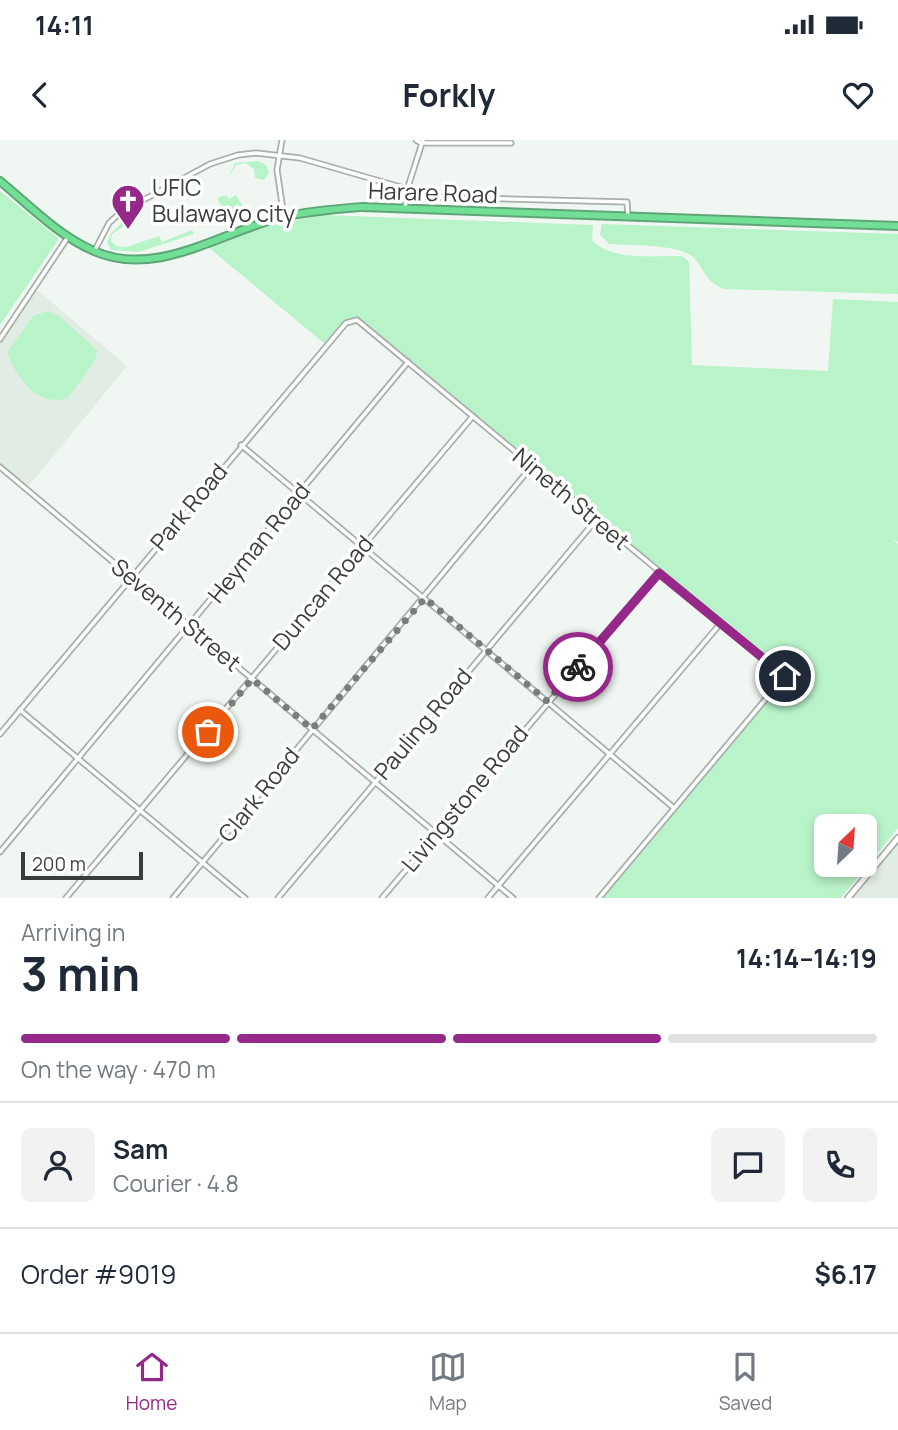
<!DOCTYPE html>
<meta charset="utf-8">
<style>
body{margin:0;font-family:Manrope,sans-serif;background:#f2f2f3;color:#1f2937;height:100vh;display:flex;flex-direction:column;font-size:26px;white-space:nowrap}
*{box-sizing:border-box;margin:0}
p{font-size:23px;color:#747a83}
.icon{flex:none;width:38px;height:38px;fill:none;stroke:currentColor;stroke-width:2;stroke-linecap:round;stroke-linejoin:round}
.map{position:relative;height:758px;overflow:hidden}
.sheet{display:flex;flex-direction:column;background:#fff;flex:1}
.sheet>*{flex:none}
.needle{width:46px;rotate:25deg}
.tools{position:absolute;left:814px;top:674px;display:grid;gap:14px}
.tools a{display:grid;place-items:center;width:63px;height:63px;border-radius:10px;background:#fff;box-shadow:0 4px 10px #0003;font-size:35px}
.scale{position:absolute;left:21px;bottom:18px;width:122px;box-sizing:border-box;padding-left:7px;border:4px solid #3b3d3b;border-top:0;font-size:19px;line-height:24px;white-space:nowrap;color:#3b3d3b;-webkit-text-stroke:5px #fff;paint-order:stroke}
.pin{position:absolute;display:grid;place-items:center;width:60px;height:60px;color:#fff;margin:-30px;border:4px solid #fff;border-radius:50%;box-shadow:0 2px 7px #0007}
.courier{position:absolute;display:grid;place-items:center;width:70px;height:70px;margin:-35px;border:5px solid #962889;border-radius:50%;background:#fff;color:#222;box-shadow:0 2px 9px #0007}
.summary em{font-style:normal;font-weight:700}
.summary div{display:flex;flex-direction:column-reverse}
.summary{display:flex;align-items:center;justify-content:space-between;height:119px;padding:0 21px}
h1{font-size:46px;font-weight:700;line-height:52px}
.bar{display:grid;grid-template-columns:repeat(4,1fr);gap:10px 7px;align-content:center;height:84px;padding:0 21px}
.bar i{height:9px;border-radius:5px;background:#e0e1e3}
.bar .on{background:#962889}
.bar p{grid-column:span 4}
.line{display:flex;align-items:center;gap:18px;padding:0 21px;border-top:2px solid #e0e1e3}
.line div{flex:1}
.round{display:grid;place-items:center;flex:none;width:74px;height:74px;border-radius:10px;background:#f2f2f3}
.status{display:flex;justify-content:space-between;align-items:center;height:49px;padding:0 35px;background:#fff;direction:ltr}
.status svg{height:19px;fill:currentColor}
header{display:flex;justify-content:space-between;align-items:center;height:91px;padding:0 21px;background:#fff;font-size:32px;font-weight:700}
.tab-bar{display:flex;justify-content:space-around;align-items:center;height:98px;border-top:2px solid #e0e1e3;background:#fff;font-size:19px;color:#747a83}
.tab-bar a{display:grid;justify-items:center;gap:4px}
.tab-bar .on{color:#962889}
.map>svg:first-child{display:block}
.built{fill:#e1ede4}
.green{fill:#b9f3c9;fill-rule:evenodd}
.lines{fill:none;stroke-linecap:round;stroke-linejoin:round}
.street-casing{stroke:#a9afab;stroke-width:7}
.secondary-casing{stroke:#a9afab;stroke-width:8}
.highway-casing{stroke:#5fa677;stroke-width:10}
.street{stroke:#fff;stroke-width:3.5}
.secondary{stroke:#fff;stroke-width:4.5}
.highway{stroke:#72df97;stroke-width:6}
.done{stroke:#7a7e7b;stroke-width:7;stroke-dasharray:0 12.6}
.route{stroke:#962889;stroke-width:9}
.labels{text-anchor:middle;stroke-width:7;stroke-linejoin:round;paint-order:stroke}
.poi-label{font-size:23px;fill:#3b3d3b;stroke:#fff;text-anchor:start}
.street-label{font-size:23px;fill:#3b3d3b;stroke:#fff}
</style>
<div class="status"><b>14:11</b><svg viewBox="0 0 49 12"><path d="M0 12V9h3v3zM5 12V6h3v6zM10 12V3h3v9zM15 12V0h3v12zM26 1h20v11H26zM47 4h2v5h-2z"/></svg></div>
<header><svg class="icon" aria-label="back" viewBox="0 0 24 24"><path d="M15 5l-7 7 7 7"/></svg>Forkly<svg class="icon" aria-label="heart" viewBox="0 0 24 24"><path d="M12 20l-8-8c-3-5 5-10 8-4 3-6 11-1 8 4z"/></svg></header>
<div class="map">
<svg width="898" height="758" viewBox="0 0 898 758">
<rect width="100%" height="100%" fill="#f0f6f2"/>
<g class="built">
<polygon points="37,150 127,226 28,347 0,324 0,203"/>
<polygon points="898,703 898,758 853,758"/>
</g>
<g class="green">
<polygon points="258,21 266,25 269,32 264,40 255,38 254,29 246,23 236,25 228,38 235,23"/>
<polygon points="0,51 59,99 0,185"/>
<polygon points="226,55 229,59 236,55 245,70 243,74 229,80 217,58"/>
<path d="M 323,75 L 593,85 L 592,100 C 612,122 654,115 682,116 L 689,122 L 692,225 L 828,231 L 833,159 L 898,162 L 898,402 L 892,399 L 898,404 L 898,688 L 841,758 L 599,758 L 787,536 L 358,177 L 347,179 L 325,204 L 208,107 L 271,85 ZM 826,686 L 864,686 L 864,724 L 826,724 Z"/>
<polygon points="126,79 128,83 112,94 111,101 116,106 126,107 159,96 162,102 192,90 194,94 139,112 111,110 107,103 111,93"/>
<path d="M 602,84 L 898,94 L 898,154 L 724,149 C 703,139 707,134 695,119 C 681,103 630,106 609,104 L 600,95 Z"/>
<path d="M 47,171 L 59,176 L 97,210 L 96,219 L 68,258 C 37,268 16,237 7,212 L 33,176 Z"/>
</g>
<g class="lines">
<defs>
<g id="street">
<polyline points="282,0 277,30 284,77"/>
<polyline points="416,0 421,3 511,3"/>
<polyline points="405,69 407,50 423,0"/>
<polyline points="95,110 109,83 121,72 210,24 238,15 256,13 300,18 435,57 627,62 628,76"/>
<polyline points="0,199 68,97"/>
<polyline points="241,305 674,668"/>
<polyline points="0,327 513,758"/>
<polyline points="20,570 245,758"/>
<polyline points="0,594 346,183 357,180 785,536 599,758"/>
<polyline points="0,712 408,222"/>
<polyline points="66,758 473,276"/>
<polyline points="173,758 532,326"/>
<polyline points="278,758 596,380"/>
<polyline points="382,758 659,433"/>
<polyline points="488,758 720,484"/>
</g>
<polyline id="secondary" points="848,758 898,698"/>
<path id="highway" d="M 0,41 C 29,65 59,96 94,111 C 157,139 222,91 283,77 C 309,71 336,69 362,67 L 898,86"/>
</defs>
<use href="#street" class="street-casing"/>
<use href="#secondary" class="secondary-casing"/>
<use href="#highway" class="highway-casing"/>
<use href="#street" class="street"/>
<use href="#secondary" class="secondary"/>
<use href="#highway" class="highway"/>
</g>
<g class="lines">
<polyline class="done" points="208,592 252,539 312,589 425,458 547,561 578,527"/>
<polyline class="route" points="578,527 659,433 785,536"/>
</g>
<defs>
<symbol id="church-pin" viewBox="-11 -11 22 30"><path d="M0 17L-7.5 6A9.5 9.5 0 1 1 7.5 6Z" fill="#962889" stroke="#fff"/><path d="M-1.2-6h2.4v3.5h3.3v2.4h-3.3V6h-2.4V-.1h-3.3v-2.4h3.3Z" fill="#fff"/></symbol>
</defs>
<g fill-rule="evenodd">
<use href="#church-pin" x="109" y="42" width="38" height="52"/>
</g>
<g class="labels">
<g class="poi-label">
<text x="152" y="56">UFIC<tspan x="152" dy="26">Bulawayo city</tspan></text>
</g>
<g class="street-label">
<text transform="translate(433 53) rotate(2)" y="8">Harare Road</text>
<text transform="translate(571 359) rotate(40)" y="8">Nineth Street</text>
<text transform="translate(189 367) rotate(-50)" y="8">Park Road</text>
<text transform="translate(259 403) rotate(-51)" y="8">Heyman Road</text>
<text transform="translate(323 453) rotate(-50)" y="8">Duncan Road</text>
<text transform="translate(176 475) rotate(40)" y="8">Seventh Street</text>
<text transform="translate(423 584) rotate(-50)" y="8">Pauling Road</text>
<text transform="translate(259 655) rotate(-51)" y="8">Clark Road</text>
<text transform="translate(465 659) rotate(-50)" y="8">Livingstone Road</text>
</g>
</g>
</svg>
<div class="tools">
<a><svg class="needle" viewBox="-14 -14 28 28"><path d="M0-13l5 13h-10z" fill="#e53935"/><path d="M0 13l5-13h-10z" fill="#747a83"/></svg></a>
</div>
<div class="scale">200 m</div>
<div class="pin" style="left:208px;top:592px;background:#ea580c"><svg class="icon" aria-label="bag" viewBox="0 0 24 24"><path d="M5 8h14l-1 12H6zM9 8a3 3 0 0 1 6 0"/></svg></div>
<div class="pin" style="left:785px;top:536px;background:#1f2937"><svg class="icon" aria-label="home" viewBox="0 0 24 24"><path d="M3 11l9-7 9 7M6 9v11h12V9"/></svg></div>
<div class="courier" style="left:578px;top:527px"><svg class="icon" aria-label="bike" viewBox="0 0 24 24"><circle cx="6" cy="16" r="4"/><circle cx="18" cy="16" r="4"/><path d="M6 16l4-8h5l3 8M10 8l3 8H6M13 5h3"/></svg></div>
</div>
<section class="sheet">
<div class="summary"><div><h1>3 min</h1><p>Arriving in</p></div><em>14:14–14:19</em></div>
<div class="bar"><i class="on"></i><i class="on"></i><i class="on"></i><i></i><p>On the way · 470 m</p></div>
<div class="line" style="height:126px"><a class="round"><svg class="icon" aria-label="person" viewBox="0 0 24 24"><circle cx="12" cy="8" r="4"/><path d="M4 21q1-7 8-7t8 7"/></svg></a><div><b>Sam</b><p>Courier · 4.8</p></div><a class="round"><svg class="icon" aria-label="chat" viewBox="0 0 24 24"><path d="M4 5h16v11H9l-5 4z"/></svg></a><a class="round"><svg class="icon" aria-label="phone" viewBox="0 0 24 24"><path d="M5 4h4l2 5-3 2q2 4 5 5l2-3 5 2v4C11 20 4 13 5 4z"/></svg></a></div>
<div class="line" style="height:91px"><div>Order #9019</div><b>$6.17</b></div>
</section>
<nav class="tab-bar">
<a class="on"><svg class="icon" aria-label="home" viewBox="0 0 24 24"><path d="M3 11l9-7 9 7M6 9v11h12V9"/></svg>Home</a>
<a><svg class="icon" aria-label="map" viewBox="0 0 24 24"><path d="M3 6l6-2 6 2 6-2v14l-6 2-6-2-6 2zM9 4v14M15 6v14"/></svg>Map</a>
<a><svg class="icon" aria-label="saved" viewBox="0 0 24 24"><path d="M7 4h10v16l-5-4-5 4z"/></svg>Saved</a>
</nav>
